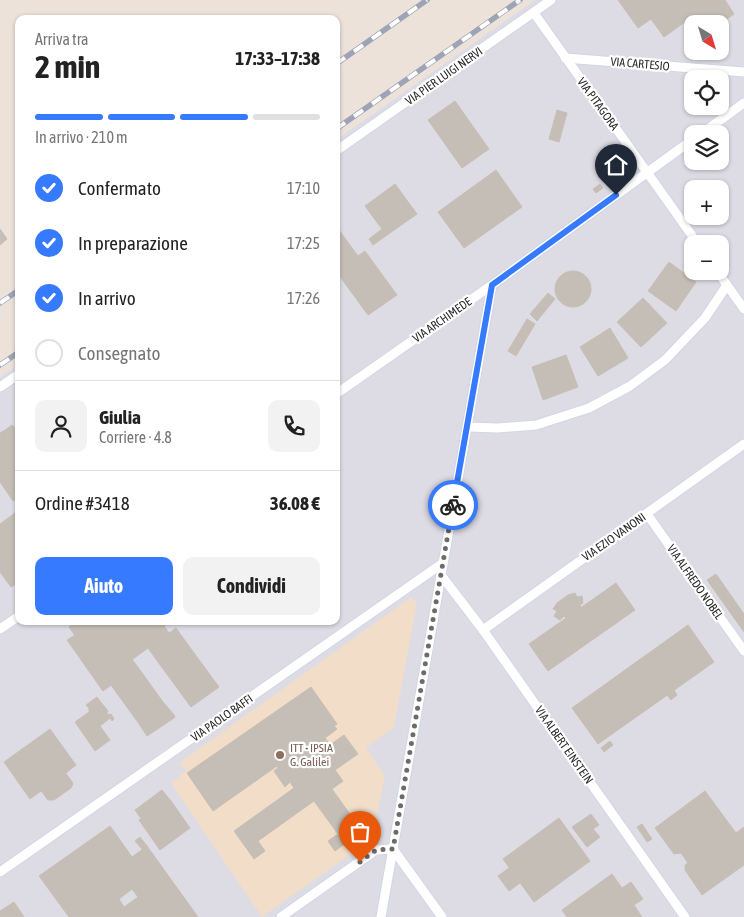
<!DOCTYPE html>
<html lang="it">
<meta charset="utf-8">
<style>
body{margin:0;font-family:"Asap Condensed",sans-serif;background:#f2f2f2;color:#222;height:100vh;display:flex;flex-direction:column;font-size:19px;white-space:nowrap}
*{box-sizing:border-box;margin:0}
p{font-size:16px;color:#767676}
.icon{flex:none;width:28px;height:28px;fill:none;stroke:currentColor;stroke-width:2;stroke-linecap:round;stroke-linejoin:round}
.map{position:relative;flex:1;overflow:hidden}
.side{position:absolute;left:15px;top:15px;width:325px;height:610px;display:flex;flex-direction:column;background:#fff;border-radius:10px;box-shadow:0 1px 4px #0004}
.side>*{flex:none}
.needle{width:32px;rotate:142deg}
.controls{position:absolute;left:684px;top:15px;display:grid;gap:10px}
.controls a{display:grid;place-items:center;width:45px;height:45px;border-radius:10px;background:#fff;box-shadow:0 1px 4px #0004;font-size:25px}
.pin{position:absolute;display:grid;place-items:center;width:42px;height:42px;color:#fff;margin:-51px -21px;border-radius:50% 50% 50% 0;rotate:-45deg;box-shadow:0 0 5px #0007}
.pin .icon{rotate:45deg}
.courier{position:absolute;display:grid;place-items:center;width:50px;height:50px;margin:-25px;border:4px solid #367aff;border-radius:50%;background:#fff;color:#222;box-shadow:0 1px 6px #0007}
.overview em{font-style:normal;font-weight:700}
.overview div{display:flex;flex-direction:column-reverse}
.overview{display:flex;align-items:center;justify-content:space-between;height:85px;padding:0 20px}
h1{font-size:32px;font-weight:700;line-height:38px}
.bar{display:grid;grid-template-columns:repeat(4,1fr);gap:8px 5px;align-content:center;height:60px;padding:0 20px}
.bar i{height:6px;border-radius:4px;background:#e0e0e0}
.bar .active{background:#367aff}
.bar p{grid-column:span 4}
.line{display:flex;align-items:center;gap:12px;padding:0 20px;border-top:1px solid #e0e0e0}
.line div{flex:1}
.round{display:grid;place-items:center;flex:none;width:52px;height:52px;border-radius:10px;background:#f2f2f2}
ol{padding:0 20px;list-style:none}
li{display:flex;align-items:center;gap:15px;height:55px}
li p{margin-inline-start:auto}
li .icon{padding:5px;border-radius:50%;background:#367aff;color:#fff;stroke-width:4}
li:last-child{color:#767676}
li i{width:28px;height:28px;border:2px solid #e0e0e0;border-radius:50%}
.button{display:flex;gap:10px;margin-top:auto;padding:10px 20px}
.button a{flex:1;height:58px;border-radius:10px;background:#367aff;color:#fff;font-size:20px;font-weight:700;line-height:58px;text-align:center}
.button a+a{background:#f2f2f2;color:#222}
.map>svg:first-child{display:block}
.industrial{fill:#dddce5;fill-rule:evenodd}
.education{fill:#f1ddc8}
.building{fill:#c5beb6;stroke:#c9beb4;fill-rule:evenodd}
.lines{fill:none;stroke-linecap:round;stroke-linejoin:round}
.minor-casing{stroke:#d0d7e4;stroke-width:11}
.minor{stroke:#fff;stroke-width:9}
.rail-casing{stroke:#9da4b6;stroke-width:5.5}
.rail{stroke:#fff;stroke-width:4;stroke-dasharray:11;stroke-linecap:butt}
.done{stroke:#6e6a68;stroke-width:5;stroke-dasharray:0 9}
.route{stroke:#367aff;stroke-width:6}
.education-dot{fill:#8d6e63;stroke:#fff;stroke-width:2}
.labels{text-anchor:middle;stroke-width:4.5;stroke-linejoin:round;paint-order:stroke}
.street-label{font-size:12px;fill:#2a2a2a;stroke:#fff}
.education-label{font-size:12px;fill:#785e54;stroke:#fff;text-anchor:start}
</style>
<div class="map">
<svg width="744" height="917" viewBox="0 0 744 917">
<rect width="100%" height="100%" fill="#ede2da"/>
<path class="industrial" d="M 535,0 L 744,0 L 744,917 L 0,917 L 0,377 L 19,364 L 19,621 L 336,621 L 336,140 ZM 692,24 L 720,24 L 720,51 L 692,51 ZM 692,79 L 720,79 L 720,106 L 692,106 ZM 692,134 L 720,134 L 720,161 L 692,161 ZM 692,189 L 720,189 L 720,216 L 692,216 ZM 692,244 L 720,244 L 720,271 L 692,271 Z"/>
<polygon class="education" points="410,598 417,602 394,727 366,748 385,776 372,839 262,917 171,783 186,771 179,763"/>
<g class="building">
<polygon points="618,0 725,0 734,14 720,24 697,24 692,17 664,37 651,19 638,28"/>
<polygon points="455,101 489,149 462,168 428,120"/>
<polygon points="557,110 567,113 559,142 549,139"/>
<polygon points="496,170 522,207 464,248 438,212"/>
<polygon points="395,184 417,214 373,245 369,239 382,229 365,206"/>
<polygon points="600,184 603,188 596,193 593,189"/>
<polygon points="336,226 358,256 365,251 397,295 368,315 336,271"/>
<polygon points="0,229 7,239 0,245"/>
<polygon points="669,262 696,282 676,311 648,291"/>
<circle cx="573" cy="289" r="18"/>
<polygon points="548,293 555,299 537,321 530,314"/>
<polygon points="643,298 667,323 641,347 617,322"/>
<polygon points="527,319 535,324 516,356 508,351"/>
<polygon points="610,328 628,358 598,376 580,347"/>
<polygon points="566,355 578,387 543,400 532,367"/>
<polygon points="12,425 19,433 19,450 5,430"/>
<polygon points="5,430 19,450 19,497 13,501 0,482 0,433"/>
<polygon points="19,510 19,582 11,587 0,572 0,524"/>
<polygon points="716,574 744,614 744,632 707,580"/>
<polygon points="616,583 635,610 548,671 529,644"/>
<polygon points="575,593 577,597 582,596 583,603 580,605 581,608 566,618 564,616 560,620 554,616 557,611 553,609 557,603 568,595"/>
<polygon points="77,621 163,621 166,625 100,671 69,627"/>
<polygon points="688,625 714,662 598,744 572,708"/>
<polygon points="164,626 169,633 98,684 67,640 75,635 100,671"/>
<polygon points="176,628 186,642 158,662 148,648"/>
<polygon points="186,642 219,687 191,707 158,662"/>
<polygon points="132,659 137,666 103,691 98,684"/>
<polygon points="137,666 163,702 137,721 111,685"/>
<polygon points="311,687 337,724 334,726 337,729 325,738 330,745 344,735 358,754 335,770 343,781 332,789 362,831 335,851 328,841 338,834 314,801 258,841 265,851 254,859 234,831 294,788 290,782 285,787 274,771 278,768 277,766 213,811 187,773"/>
<polygon points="674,690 677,695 671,700 667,695"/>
<polygon points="97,697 100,701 89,708 86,705"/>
<polygon points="100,701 108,711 107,713 108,715 111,714 114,719 112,721 110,718 100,726 110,740 95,751 75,722 89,712 89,708"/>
<polygon points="163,702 175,716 174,718 147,736 137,721"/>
<polygon points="50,729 76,765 66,773 64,771 39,788 41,791 30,799 4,762"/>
<polygon points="610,741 613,745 604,752 601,748"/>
<polygon points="64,771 73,783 71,788 54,800 48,800 39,788"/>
<polygon points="162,790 171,801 143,821 135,810"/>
<polygon points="705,791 736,833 744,827 744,865 702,895 685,870 685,865 688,863 681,853 674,854 655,828"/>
<polygon points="171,801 190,828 160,850 139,820 141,819 143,821"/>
<polygon points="591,814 599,825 593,829 600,837 587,847 572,827"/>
<polygon points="559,818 590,861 534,902 503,859"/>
<polygon points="642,824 652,839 647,842 637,827"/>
<path d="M 110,826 L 147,878 L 157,870 L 163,879 L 160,881 L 188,917 L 143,917 L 142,916 L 141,917 L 69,917 L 39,876 ZM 132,889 L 138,897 L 124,907 L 119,899 Z"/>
<polygon points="140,837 147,846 142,849 135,841"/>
<polygon points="147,846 198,917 188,917 160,881 163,879 157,870 147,878 132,857"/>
<polygon points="509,868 520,883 509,891 498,876"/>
<polygon points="612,874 622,888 631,882 643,899 634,905 642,917 567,917 562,910"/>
<polygon points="14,902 24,917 0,917 0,911"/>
</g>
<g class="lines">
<defs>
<g id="minor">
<polyline points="534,13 698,244"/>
<polyline points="565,58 744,72"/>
<polyline points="701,134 744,103"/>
<polyline points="336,151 551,0"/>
<polyline points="717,271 744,309"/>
<polyline points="0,387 19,374"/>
<polyline points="336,394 492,285 692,140"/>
<polyline points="467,427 498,428 536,425 589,408 630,386 665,360 705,318 727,285"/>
<polyline points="647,514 744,651"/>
<polyline points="441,575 483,630 685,917"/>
<polyline points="0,629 19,616"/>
<polyline points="483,630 744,444"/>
<polyline points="0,872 443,563"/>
<polyline points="281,917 376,850 393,849 442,917"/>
<polyline points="381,917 492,285"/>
</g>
</defs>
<use href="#minor" class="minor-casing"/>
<use href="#minor" class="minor"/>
<defs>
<g id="rail">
<polyline points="336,64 427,0"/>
<polyline points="336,129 520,0"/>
<polyline points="0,303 19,290"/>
<polyline points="0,365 19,352"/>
</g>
</defs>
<use href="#rail" class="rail-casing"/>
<use href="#rail" class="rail"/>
</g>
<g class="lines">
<polyline class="done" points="360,862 376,850 393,849 453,505"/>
<polyline class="route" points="453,505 492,285 616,195"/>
</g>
<circle class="education-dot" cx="280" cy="755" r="5"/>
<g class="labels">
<g class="street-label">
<text transform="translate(640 64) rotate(5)" y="4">VIA CARTESIO</text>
<text transform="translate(444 76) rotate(-35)" y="4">VIA PIER LUIGI NERVI</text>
<text transform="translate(598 104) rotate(54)" y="4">VIA PITAGORA</text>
<text transform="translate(442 320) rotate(-35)" y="4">VIA ARCHIMEDE</text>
<text transform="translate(614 537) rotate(-35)" y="4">VIA EZIO VANONI</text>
<text transform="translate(695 582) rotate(55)" y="4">VIA ALFREDO NOBEL</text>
<text transform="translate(222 718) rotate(-35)" y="4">VIA PAOLO BAFFI</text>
<text transform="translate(564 745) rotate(55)" y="4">VIA ALBERT EINSTEIN</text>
</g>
<g class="education-label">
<text x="290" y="752">ITT - IPSIA<tspan x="290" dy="14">G. Galilei</tspan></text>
</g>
</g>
</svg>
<div class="controls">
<a><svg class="needle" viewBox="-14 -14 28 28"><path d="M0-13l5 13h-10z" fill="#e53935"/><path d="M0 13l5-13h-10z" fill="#767676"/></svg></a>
<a><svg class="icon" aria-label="locate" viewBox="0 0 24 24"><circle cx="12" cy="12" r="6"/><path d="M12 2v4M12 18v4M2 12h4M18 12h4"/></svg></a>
<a><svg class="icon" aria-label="layers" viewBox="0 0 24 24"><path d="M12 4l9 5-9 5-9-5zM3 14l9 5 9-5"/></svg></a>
<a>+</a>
<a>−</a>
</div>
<div class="pin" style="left:360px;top:862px;background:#ea580c"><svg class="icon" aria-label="bag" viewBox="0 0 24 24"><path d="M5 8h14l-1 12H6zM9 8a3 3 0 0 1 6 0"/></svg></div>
<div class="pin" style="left:616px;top:195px;background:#1f2937"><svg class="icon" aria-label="home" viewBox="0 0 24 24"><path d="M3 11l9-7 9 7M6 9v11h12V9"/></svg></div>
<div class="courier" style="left:453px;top:505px"><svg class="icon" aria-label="bike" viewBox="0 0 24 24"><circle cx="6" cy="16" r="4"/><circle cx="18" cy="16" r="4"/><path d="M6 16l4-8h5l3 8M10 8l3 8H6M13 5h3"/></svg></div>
<section class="side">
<div class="overview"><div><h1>2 min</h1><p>Arriva tra</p></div><em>17:33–17:38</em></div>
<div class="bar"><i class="active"></i><i class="active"></i><i class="active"></i><i></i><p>In arrivo · 210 m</p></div>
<ol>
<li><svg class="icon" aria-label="check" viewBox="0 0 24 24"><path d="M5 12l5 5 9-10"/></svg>Confermato<p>17:10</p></li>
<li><svg class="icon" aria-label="check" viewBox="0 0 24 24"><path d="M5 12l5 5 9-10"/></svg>In preparazione<p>17:25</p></li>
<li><svg class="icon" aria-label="check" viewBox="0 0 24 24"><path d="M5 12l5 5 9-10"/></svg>In arrivo<p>17:26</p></li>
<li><i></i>Consegnato</li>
</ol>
<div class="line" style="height:90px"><a class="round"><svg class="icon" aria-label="person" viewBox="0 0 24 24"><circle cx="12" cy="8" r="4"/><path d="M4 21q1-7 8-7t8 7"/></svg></a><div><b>Giulia</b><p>Corriere · 4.8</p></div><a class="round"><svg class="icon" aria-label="phone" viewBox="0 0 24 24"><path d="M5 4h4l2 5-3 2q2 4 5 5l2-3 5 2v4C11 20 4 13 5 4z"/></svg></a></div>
<div class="line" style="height:65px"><div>Ordine #3418</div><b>36.08 €</b></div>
<div class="button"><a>Aiuto</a><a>Condividi</a></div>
</section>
</div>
